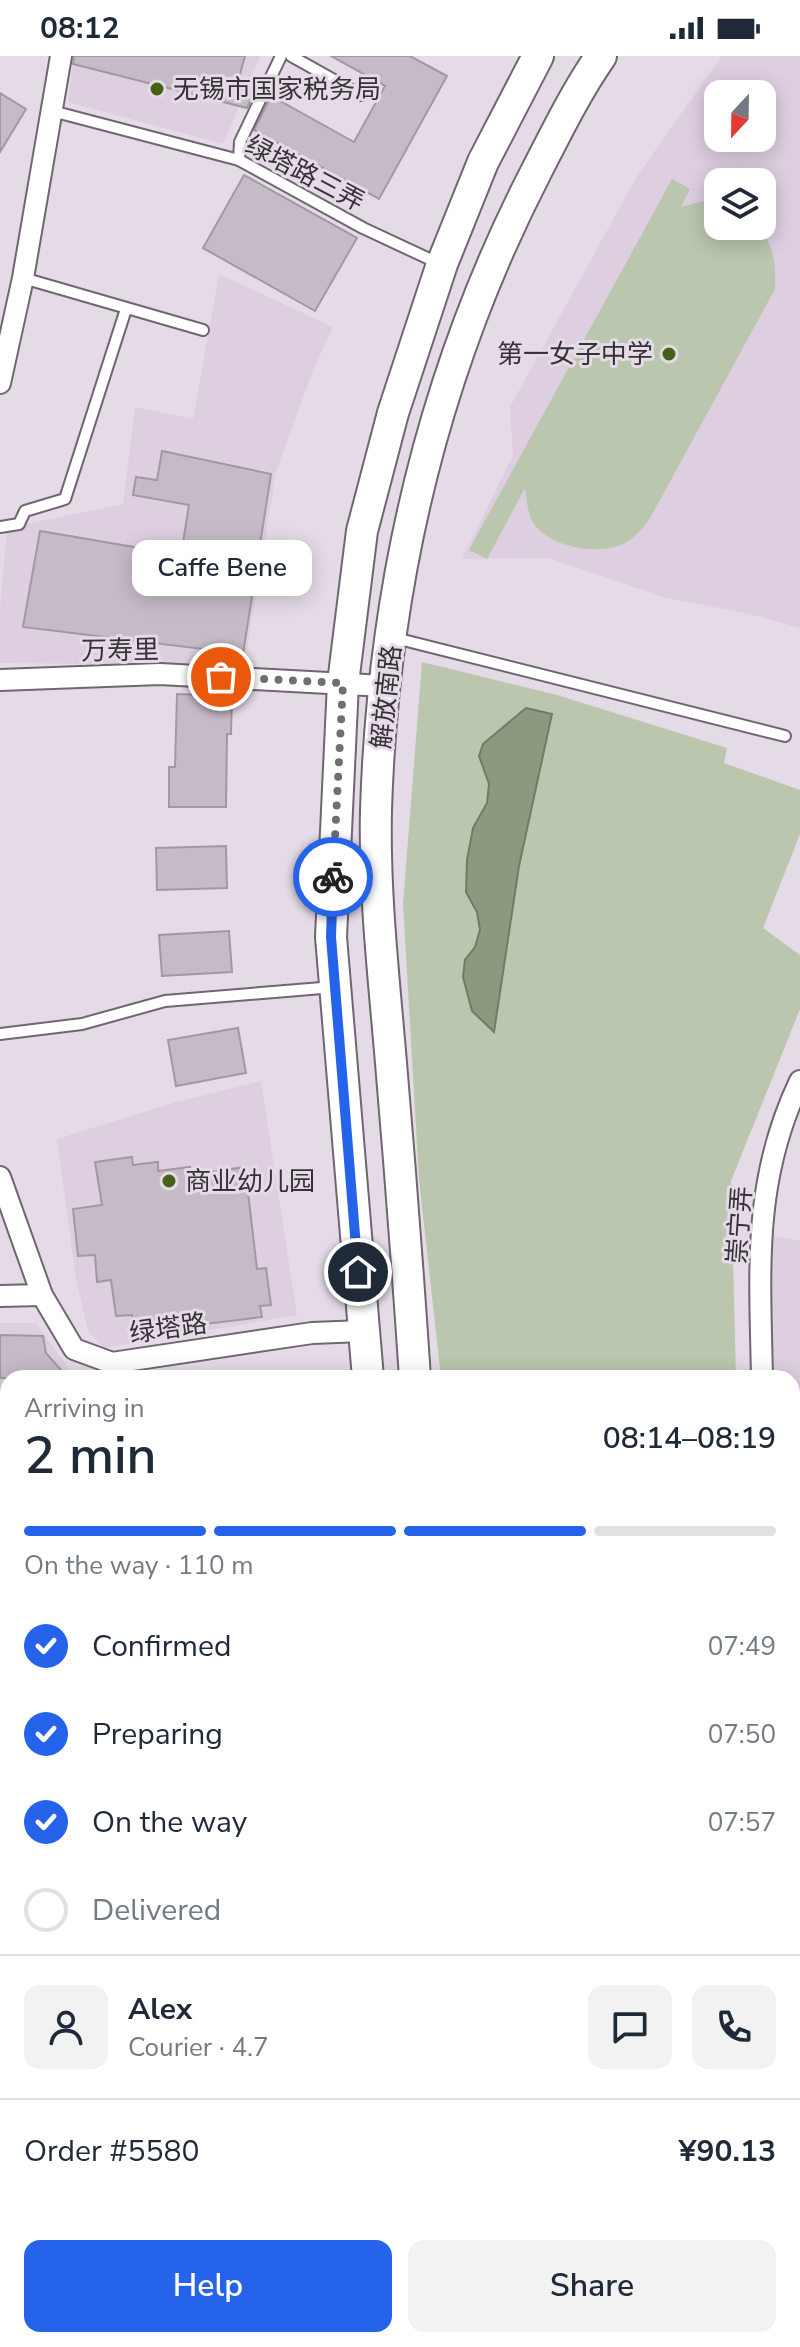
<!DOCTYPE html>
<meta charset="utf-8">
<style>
body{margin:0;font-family:"Nunito Sans","Noto Sans SC",sans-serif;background:#f2f2f3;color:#1f2937;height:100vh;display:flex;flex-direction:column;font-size:30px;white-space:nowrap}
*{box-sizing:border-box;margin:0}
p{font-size:26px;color:#747a83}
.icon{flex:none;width:44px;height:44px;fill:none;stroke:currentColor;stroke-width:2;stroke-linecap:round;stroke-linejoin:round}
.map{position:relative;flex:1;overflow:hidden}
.side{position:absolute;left:0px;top:1314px;width:800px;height:978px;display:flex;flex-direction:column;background:#fff;border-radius:24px 24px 0 0;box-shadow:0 4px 20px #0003}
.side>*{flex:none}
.needle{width:52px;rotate:202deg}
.buttons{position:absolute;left:704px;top:24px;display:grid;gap:16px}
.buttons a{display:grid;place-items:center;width:72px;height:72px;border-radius:16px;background:#fff;box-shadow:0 4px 20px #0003;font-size:40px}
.pin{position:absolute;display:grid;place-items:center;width:68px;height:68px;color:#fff;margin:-34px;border:4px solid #fff;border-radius:50%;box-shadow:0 2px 8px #0007}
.courier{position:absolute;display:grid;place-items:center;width:80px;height:80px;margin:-40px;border:6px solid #2563eb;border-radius:50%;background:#fff;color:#222;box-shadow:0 2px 10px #0007}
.bubble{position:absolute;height:56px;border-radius:16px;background:#fff;box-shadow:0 4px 20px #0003;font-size:26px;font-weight:600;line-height:56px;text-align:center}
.summary em{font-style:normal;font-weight:600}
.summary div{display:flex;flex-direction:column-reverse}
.summary{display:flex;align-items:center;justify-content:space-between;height:136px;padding:0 24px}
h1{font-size:52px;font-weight:600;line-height:60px}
.bar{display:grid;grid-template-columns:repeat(4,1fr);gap:12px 8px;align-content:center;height:96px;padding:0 24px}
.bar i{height:10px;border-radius:6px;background:#e0e1e3}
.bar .active{background:#2563eb}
.bar p{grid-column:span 4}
.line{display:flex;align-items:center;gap:20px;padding:0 24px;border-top:2px solid #e0e1e3}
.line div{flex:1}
.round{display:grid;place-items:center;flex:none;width:84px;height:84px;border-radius:16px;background:#f2f2f3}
ol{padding:0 24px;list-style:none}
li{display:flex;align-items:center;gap:24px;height:88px}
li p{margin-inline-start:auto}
li .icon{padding:8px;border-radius:50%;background:#2563eb;color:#fff;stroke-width:4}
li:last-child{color:#747a83}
li i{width:44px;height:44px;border:4px solid #e0e1e3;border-radius:50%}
.action{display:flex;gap:16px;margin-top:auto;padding:16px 24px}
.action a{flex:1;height:92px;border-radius:16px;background:#2563eb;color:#fff;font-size:32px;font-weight:600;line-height:92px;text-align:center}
.action a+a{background:#f2f2f3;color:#1f2937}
.status{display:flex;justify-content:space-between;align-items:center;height:56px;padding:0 40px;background:#fff;direction:ltr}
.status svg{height:22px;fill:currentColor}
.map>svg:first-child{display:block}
.built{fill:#ddcee0;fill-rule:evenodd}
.green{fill:#bac6ad}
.water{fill:#8c997f;stroke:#727a69;stroke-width:2}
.building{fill:#c5bbc7;stroke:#a198a3;stroke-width:2}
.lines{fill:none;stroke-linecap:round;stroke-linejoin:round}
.lane-casing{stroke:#6f6671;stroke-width:14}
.street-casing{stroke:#6f6671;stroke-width:24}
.secondary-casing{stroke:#6f6671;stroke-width:34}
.lane{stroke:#fff;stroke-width:10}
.street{stroke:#fff;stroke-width:20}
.secondary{stroke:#fff;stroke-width:30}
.done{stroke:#736c74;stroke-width:8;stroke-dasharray:0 14.4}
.route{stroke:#2563eb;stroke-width:10}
.poi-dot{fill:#456316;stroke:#e5dbe7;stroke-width:3}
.labels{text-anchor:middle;stroke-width:6;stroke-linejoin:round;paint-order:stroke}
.poi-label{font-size:26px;fill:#353136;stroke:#e5dbe7;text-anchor:start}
.street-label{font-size:26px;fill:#353136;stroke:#e5dbe7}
</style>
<div class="status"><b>08:12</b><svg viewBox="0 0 49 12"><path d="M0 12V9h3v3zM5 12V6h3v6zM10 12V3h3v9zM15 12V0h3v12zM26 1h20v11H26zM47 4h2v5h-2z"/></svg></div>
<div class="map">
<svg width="800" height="2291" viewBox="0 0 800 2291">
<rect width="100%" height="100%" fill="#e5dbe7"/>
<g class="built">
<polygon points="74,0 260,0 223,88 68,46"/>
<path d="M 722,0 L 800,0 L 800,572 L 746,557 L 666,542 L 548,502 L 462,503 L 513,399 L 510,351 L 637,120 ZM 718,38 L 762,38 L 762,82 L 718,82 ZM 718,126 L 762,126 L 762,170 L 718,170 Z"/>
<polygon points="219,218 333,271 313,314 276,416 244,609 0,607 0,553 7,472 123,448 135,351 193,363"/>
<polygon points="261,1025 297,1259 104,1292 88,1275 76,1223 57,1083 173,1047"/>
<polygon points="771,1179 800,1185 800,1434 792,1434 792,1322 774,1322"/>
<polygon points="0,1267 36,1267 76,1322 8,1322 8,1455 0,1455"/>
</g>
<g class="green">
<path d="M 672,123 L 690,133 L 681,151 L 705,145 L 718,147 L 718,170 L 758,170 C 774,190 776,208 775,233 L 649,464 C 641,474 633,484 621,489 C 595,499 551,491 534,468 C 527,457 527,444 525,432 L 487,503 L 469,494 Z"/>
<polygon points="422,606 557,639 727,692 724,707 800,734 800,778 763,872 800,899 800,953 731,1125 736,1322 441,1322 419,1123 403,848"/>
</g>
<polygon class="water" points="526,652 552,658 519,810 494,976 472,955 463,921 465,904 475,891 480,874 477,856 466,836 467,804 473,772 487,747 489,728 479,700 483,688"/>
<g class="building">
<polygon points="74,0 245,0 239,22 257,32 247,52 73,8"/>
<polygon points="331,0 410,0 447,20 379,143 254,74 271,40 354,86 385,30"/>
<polygon points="0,37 26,53 0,96"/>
<polygon points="244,119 357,182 315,255 203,192"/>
<polygon points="162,395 271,418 243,598 23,571 40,475 181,499 189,449 133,439 136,421 157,424"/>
<polygon points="177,638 232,640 231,678 227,678 226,751 169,751 169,711 175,711"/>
<polygon points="226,790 227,832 157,834 156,792"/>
<polygon points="229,875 232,916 162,920 159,879"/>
<polygon points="238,972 246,1017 176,1030 168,984"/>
<polygon points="132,1101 133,1109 158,1106 158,1115 190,1111 190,1119 245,1111 257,1213 266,1212 271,1249 260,1250 262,1261 133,1277 132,1259 116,1260 111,1224 97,1226 95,1199 78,1200 73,1153 102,1149 95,1106"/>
<polygon points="0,1279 43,1280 46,1297 68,1322 0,1322"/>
</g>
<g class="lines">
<defs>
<g id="lane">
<polyline points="291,0 361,39"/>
<polyline points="52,55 239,104 363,172 440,208"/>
<polyline points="239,104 240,86 281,0"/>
<polyline points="23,222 203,274"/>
<polyline points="0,471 19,468 25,455 65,443 126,253"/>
<polyline points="395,582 785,680"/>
<polyline points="0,978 82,968 165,945 334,931"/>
<polyline points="0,2149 8,2154"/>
<polyline points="217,2284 228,2291"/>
</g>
<g id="street">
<polyline points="0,327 23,222 61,0"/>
<polyline points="0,624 160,618 384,630"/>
<polyline points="0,1121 42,1239 74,1293 112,1307 312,1277 363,1275"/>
<polyline points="0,1240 42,1239"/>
<path d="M 762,1322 C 760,1215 752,1125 800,1025"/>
</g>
<g id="secondary">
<polyline points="368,1322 331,881 343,627 362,475 393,357 442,208 483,106 538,0"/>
<path d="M 415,1322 C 408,1217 400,1112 391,1007 C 384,923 374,838 376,754 C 383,530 434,313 537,114 C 557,75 576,36 601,0"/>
<polyline points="0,1485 8,1485"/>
<polyline points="792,1486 800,1486"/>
<polyline points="0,1517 8,1517"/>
<polyline points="792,1518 800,1518"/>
<polyline points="792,2235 800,2246"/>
<polyline points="755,2284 760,2291"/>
<polyline points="609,2291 615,2284"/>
</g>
</defs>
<use href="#lane" class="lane-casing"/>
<use href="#street" class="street-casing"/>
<use href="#secondary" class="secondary-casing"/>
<use href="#lane" class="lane"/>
<use href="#street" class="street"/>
<use href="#secondary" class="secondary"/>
</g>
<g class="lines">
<polyline class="done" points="221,621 343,627 333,821"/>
<polyline class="route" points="333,821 331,881 358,1216"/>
</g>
<g class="poi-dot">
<circle cx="157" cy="33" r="8"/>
<circle cx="669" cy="298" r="8"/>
<circle cx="169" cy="1125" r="8"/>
</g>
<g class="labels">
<g class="poi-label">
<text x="173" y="42">无锡市国家税务局</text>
<text x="653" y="307" text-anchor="end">第一女子中学</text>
<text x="185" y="1134">商业幼儿园</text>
</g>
<g class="street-label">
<text transform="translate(305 117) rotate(28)" y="9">绿塔路三弄</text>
<text transform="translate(120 594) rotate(-1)" y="9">万寿里</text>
<text transform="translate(386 641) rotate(-84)" y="9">解放南路</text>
<text transform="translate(739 1169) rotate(-86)" y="9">崇宁弄</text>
<text transform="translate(168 1272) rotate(-8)" y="9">绿塔路</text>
</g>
</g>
</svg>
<div class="buttons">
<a><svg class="needle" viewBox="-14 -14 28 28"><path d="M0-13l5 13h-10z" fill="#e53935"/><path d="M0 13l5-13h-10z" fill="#747a83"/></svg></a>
<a><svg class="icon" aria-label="layers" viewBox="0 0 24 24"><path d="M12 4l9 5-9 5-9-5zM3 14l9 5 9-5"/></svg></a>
</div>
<div class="pin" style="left:221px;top:621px;background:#ea580c"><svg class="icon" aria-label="bag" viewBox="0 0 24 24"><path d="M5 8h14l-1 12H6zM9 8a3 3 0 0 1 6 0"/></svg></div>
<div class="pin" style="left:358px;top:1216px;background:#1f2937"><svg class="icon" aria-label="home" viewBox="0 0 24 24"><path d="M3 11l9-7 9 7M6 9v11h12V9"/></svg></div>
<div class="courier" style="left:333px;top:821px"><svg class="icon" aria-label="bike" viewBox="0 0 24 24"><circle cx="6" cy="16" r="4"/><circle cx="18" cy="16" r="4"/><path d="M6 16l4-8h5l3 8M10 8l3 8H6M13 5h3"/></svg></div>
<div class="bubble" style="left:132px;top:484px;width:180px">Caffe Bene</div>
<section class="side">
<div class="summary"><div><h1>2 min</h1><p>Arriving in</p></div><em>08:14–08:19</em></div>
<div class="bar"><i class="active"></i><i class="active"></i><i class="active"></i><i></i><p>On the way · 110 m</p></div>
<ol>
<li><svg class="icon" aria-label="check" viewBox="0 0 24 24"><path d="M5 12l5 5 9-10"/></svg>Confirmed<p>07:49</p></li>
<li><svg class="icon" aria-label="check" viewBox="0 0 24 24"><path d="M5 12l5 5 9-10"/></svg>Preparing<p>07:50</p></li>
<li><svg class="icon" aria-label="check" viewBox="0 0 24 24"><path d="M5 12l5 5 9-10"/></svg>On the way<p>07:57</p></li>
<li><i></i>Delivered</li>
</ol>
<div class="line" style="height:144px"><a class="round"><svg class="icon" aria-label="person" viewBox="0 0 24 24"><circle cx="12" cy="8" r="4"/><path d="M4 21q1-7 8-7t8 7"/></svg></a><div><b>Alex</b><p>Courier · 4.7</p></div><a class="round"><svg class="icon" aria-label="chat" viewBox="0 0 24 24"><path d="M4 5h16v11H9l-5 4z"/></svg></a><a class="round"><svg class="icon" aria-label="phone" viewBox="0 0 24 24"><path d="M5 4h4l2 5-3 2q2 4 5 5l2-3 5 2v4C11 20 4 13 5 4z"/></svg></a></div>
<div class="line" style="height:104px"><div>Order #5580</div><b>¥90.13</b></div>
<div class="action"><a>Help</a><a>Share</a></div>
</section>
</div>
